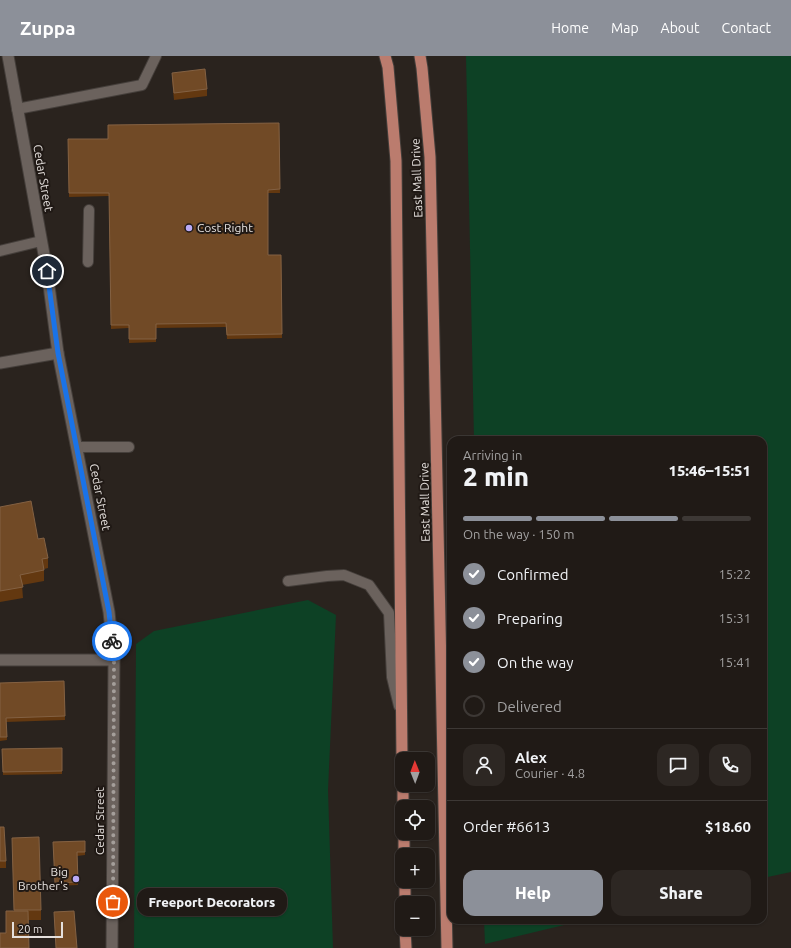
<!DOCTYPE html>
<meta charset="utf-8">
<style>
body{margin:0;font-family:Ubuntu,sans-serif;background:#2d2723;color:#f1f3f6;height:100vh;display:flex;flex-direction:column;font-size:15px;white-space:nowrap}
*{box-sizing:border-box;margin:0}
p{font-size:13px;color:#a2a1a1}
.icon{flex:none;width:22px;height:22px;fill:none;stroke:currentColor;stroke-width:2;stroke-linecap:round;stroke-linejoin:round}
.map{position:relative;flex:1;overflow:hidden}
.panel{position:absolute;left:447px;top:380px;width:320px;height:488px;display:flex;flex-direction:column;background:#201a16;border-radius:12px;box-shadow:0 1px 3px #0004,0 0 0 1px #3d3835}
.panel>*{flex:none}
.needle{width:26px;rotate:359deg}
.fabs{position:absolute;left:395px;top:696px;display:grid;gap:8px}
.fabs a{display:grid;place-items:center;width:40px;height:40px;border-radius:8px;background:#201a16;box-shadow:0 1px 3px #0004,0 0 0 1px #3d3835;font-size:20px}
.scale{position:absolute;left:12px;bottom:10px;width:51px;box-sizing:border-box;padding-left:4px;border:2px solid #e5e0dd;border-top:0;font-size:11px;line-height:14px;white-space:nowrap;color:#e5e0dd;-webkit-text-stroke:3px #201915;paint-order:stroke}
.pin{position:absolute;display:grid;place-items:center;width:34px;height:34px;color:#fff;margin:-17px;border:2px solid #fff;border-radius:50%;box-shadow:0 1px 4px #0007}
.courier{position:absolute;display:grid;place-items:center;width:40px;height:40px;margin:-20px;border:3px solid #1a73e8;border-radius:50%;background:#fff;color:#222;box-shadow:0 1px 5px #0007}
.bubble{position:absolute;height:28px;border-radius:12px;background:#201a16;box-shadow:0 1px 3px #0004,0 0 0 1px #3d3835;font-size:13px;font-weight:800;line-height:28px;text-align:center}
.summary em{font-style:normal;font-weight:800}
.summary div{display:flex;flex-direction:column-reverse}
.summary{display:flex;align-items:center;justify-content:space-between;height:68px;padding:0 16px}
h1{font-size:26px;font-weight:800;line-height:30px}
.bar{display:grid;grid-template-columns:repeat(4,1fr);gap:6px 4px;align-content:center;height:48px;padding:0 16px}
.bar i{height:5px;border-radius:3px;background:#3d3835}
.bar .on{background:#8c9099}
.bar p{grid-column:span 4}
.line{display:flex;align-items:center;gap:10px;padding:0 16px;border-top:1px solid #3d3835}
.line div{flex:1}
.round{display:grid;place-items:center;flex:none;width:42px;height:42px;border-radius:12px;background:#2d2723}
ol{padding:0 16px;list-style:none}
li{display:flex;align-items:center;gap:12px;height:44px}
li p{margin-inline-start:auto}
li .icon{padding:4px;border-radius:50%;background:#8c9099;color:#fff;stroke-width:4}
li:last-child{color:#a2a1a1}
li i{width:22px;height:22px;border:2px solid #3d3835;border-radius:50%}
.primary-button{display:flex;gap:8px;margin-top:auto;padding:8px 16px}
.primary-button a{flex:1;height:46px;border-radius:12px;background:#8c9099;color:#fff;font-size:16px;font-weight:800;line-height:46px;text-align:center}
.primary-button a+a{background:#2d2723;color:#f1f3f6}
header{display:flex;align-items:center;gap:24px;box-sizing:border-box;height:56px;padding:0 20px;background:#8c9099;color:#fff}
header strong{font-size:19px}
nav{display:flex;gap:22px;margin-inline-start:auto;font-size:14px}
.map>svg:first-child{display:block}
.green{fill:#0d4125}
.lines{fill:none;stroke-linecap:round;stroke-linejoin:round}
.service-casing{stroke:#453f3b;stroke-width:12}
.minor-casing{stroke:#453f3b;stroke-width:13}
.secondary-casing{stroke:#453f3b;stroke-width:13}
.primary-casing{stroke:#453f3b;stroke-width:13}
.service{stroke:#6b625d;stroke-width:10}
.minor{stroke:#6b625d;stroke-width:11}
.secondary{stroke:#6b625d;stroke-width:11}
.primary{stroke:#bb7c6e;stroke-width:11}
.wall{fill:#633810}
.building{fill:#714a26;stroke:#836143}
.done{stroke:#a49e9a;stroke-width:4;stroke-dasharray:0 7.2}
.route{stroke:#1a73e8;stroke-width:5}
.poi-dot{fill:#baaaf6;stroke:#201915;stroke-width:1.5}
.labels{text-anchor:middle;stroke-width:4;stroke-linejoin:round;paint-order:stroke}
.street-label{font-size:12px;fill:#e5e0dd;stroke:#201915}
.poi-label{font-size:12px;fill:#e5e0dd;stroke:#201915;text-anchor:start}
</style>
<header>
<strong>Zuppa</strong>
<nav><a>Home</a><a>Map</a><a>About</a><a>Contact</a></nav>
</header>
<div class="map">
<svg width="791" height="892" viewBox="0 0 791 892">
<rect width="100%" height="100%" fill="#2a231e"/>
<g class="green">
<polygon points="466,0 791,0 791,816 763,822 763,384 474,384"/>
<polygon points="308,544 336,559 328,734 333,892 134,892 136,588 154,575"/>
<polygon points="484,864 585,864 485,888"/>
</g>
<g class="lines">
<defs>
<g id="service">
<polyline points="17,53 142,29 156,0"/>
<polyline points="0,195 41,185"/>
<polyline points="88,206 89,154"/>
<polyline points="77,391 129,391"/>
<polyline points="288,525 327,520 344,519 369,529 389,557 392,621 399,650"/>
</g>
<g id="minor">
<polyline points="0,307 58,297"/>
<polyline points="0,604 114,604"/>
</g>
<polyline id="secondary" points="8,0 47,215 58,297 109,556 114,604 112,892"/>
<g id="primary">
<polyline points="385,0 388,11 396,105 402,703"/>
<polyline points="420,0 422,12 430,101 447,892"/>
<polyline points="403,729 403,751"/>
<polyline points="404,777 404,799"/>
<polyline points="405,825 405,847"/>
<polyline points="405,873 406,892"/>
</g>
</defs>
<use href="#service" class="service-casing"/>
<use href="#minor" class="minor-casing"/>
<use href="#secondary" class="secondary-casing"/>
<use href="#primary" class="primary-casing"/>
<use href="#service" class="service"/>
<use href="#minor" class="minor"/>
<use href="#secondary" class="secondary"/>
<use href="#primary" class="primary"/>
</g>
<g class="wall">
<polygon points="172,17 207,33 207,40 174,44 172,24"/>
<polygon points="279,67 280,137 268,137 268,199 281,199 282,282 227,283 226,271 156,272 156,286 129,287 129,272 111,273 109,140 69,141 68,83 108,83"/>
<polygon points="0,451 38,483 48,502 48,512 44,513 44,525 22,529 23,542 0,546"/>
<polygon points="64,625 65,664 6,666 7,684 0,685 0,627"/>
<polygon points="62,692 62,718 3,719 2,693"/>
<polygon points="0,771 6,805 6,812 0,812"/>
<polygon points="12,782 41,854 41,864 28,864 6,877 6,855 14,855"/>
<polygon points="85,785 85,799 77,800 78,829 55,830 53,786"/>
</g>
<g class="building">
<polygon points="205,13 207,33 174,37 172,17"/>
<polygon points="279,67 280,133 268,134 268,199 281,199 282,278 227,279 226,267 156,268 156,283 129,283 129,269 111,269 109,137 69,137 68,83 108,83 108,69"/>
<polygon points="31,445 38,483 44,482 48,502 42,503 44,514 20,519 23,531 0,535 0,451"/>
<polygon points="64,625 65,660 6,662 7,681 0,681 0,627"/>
<polygon points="62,692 62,715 3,716 2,693"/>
<polygon points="0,771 4,771 6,805 0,805"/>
<polygon points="39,781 41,854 14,854 12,782"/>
<polygon points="85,785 85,796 77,796 78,826 55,827 53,786"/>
<polygon points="6,855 28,855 29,892 0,892 0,877 6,877"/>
<polygon points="74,855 77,892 56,892 54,856"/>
</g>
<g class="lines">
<polyline class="done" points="112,585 114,604 113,846"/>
<polyline class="route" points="47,215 58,297 109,556 112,585"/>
</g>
<g class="poi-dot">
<circle cx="189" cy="172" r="4"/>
<circle cx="76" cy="823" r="4"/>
</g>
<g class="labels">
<g class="street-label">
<text transform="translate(43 122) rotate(80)" y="4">Cedar Street</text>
<text transform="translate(417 122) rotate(-92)" y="4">East Mall Drive</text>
<text transform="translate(100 441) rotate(79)" y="4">Cedar Street</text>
<text transform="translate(425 446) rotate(-91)" y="4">East Mall Drive</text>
<text transform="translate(100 765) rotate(-90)" y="4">Cedar Street</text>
</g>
<g class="poi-label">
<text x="197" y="176">Cost Right</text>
<text x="68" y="820" text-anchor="end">Big<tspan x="68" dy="14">Brother's</tspan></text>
</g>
</g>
</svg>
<div class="fabs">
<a><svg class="needle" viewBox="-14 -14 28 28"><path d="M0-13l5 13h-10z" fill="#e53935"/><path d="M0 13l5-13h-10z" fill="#a2a1a1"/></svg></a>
<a><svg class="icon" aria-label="locate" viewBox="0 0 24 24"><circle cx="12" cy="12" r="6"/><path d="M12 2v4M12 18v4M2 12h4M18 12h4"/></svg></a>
<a>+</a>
<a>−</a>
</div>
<div class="scale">20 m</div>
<div class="pin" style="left:113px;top:846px;background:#ea580c"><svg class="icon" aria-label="bag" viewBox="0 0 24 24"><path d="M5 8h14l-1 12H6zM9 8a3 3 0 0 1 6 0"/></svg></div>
<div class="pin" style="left:47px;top:215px;background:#1f2937"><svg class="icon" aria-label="home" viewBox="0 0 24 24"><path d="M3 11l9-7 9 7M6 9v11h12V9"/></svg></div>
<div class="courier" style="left:112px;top:585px"><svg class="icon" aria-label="bike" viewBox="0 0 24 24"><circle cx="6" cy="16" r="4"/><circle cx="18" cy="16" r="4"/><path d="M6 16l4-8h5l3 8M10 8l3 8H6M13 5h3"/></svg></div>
<div class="bubble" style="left:137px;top:832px;width:150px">Freeport Decorators</div>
<section class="panel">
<div class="summary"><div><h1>2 min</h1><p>Arriving in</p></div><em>15:46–15:51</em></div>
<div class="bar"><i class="on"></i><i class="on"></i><i class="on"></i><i></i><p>On the way · 150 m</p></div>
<ol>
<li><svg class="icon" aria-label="check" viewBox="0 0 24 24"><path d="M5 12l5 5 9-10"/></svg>Confirmed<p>15:22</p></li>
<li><svg class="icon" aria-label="check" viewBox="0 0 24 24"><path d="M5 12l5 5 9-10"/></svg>Preparing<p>15:31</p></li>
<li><svg class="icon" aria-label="check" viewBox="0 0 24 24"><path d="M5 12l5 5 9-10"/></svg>On the way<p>15:41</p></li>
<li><i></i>Delivered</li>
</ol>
<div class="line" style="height:72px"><a class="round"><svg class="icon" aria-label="person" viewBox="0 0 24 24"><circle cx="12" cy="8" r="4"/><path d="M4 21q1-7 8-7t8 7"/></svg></a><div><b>Alex</b><p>Courier · 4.8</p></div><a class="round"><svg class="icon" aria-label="chat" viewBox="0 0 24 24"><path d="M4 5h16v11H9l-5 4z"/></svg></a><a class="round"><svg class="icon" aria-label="phone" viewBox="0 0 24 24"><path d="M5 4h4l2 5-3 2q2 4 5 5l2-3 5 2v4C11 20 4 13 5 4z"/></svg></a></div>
<div class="line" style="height:52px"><div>Order #6613</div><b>$18.60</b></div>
<div class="primary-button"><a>Help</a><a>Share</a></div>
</section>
</div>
